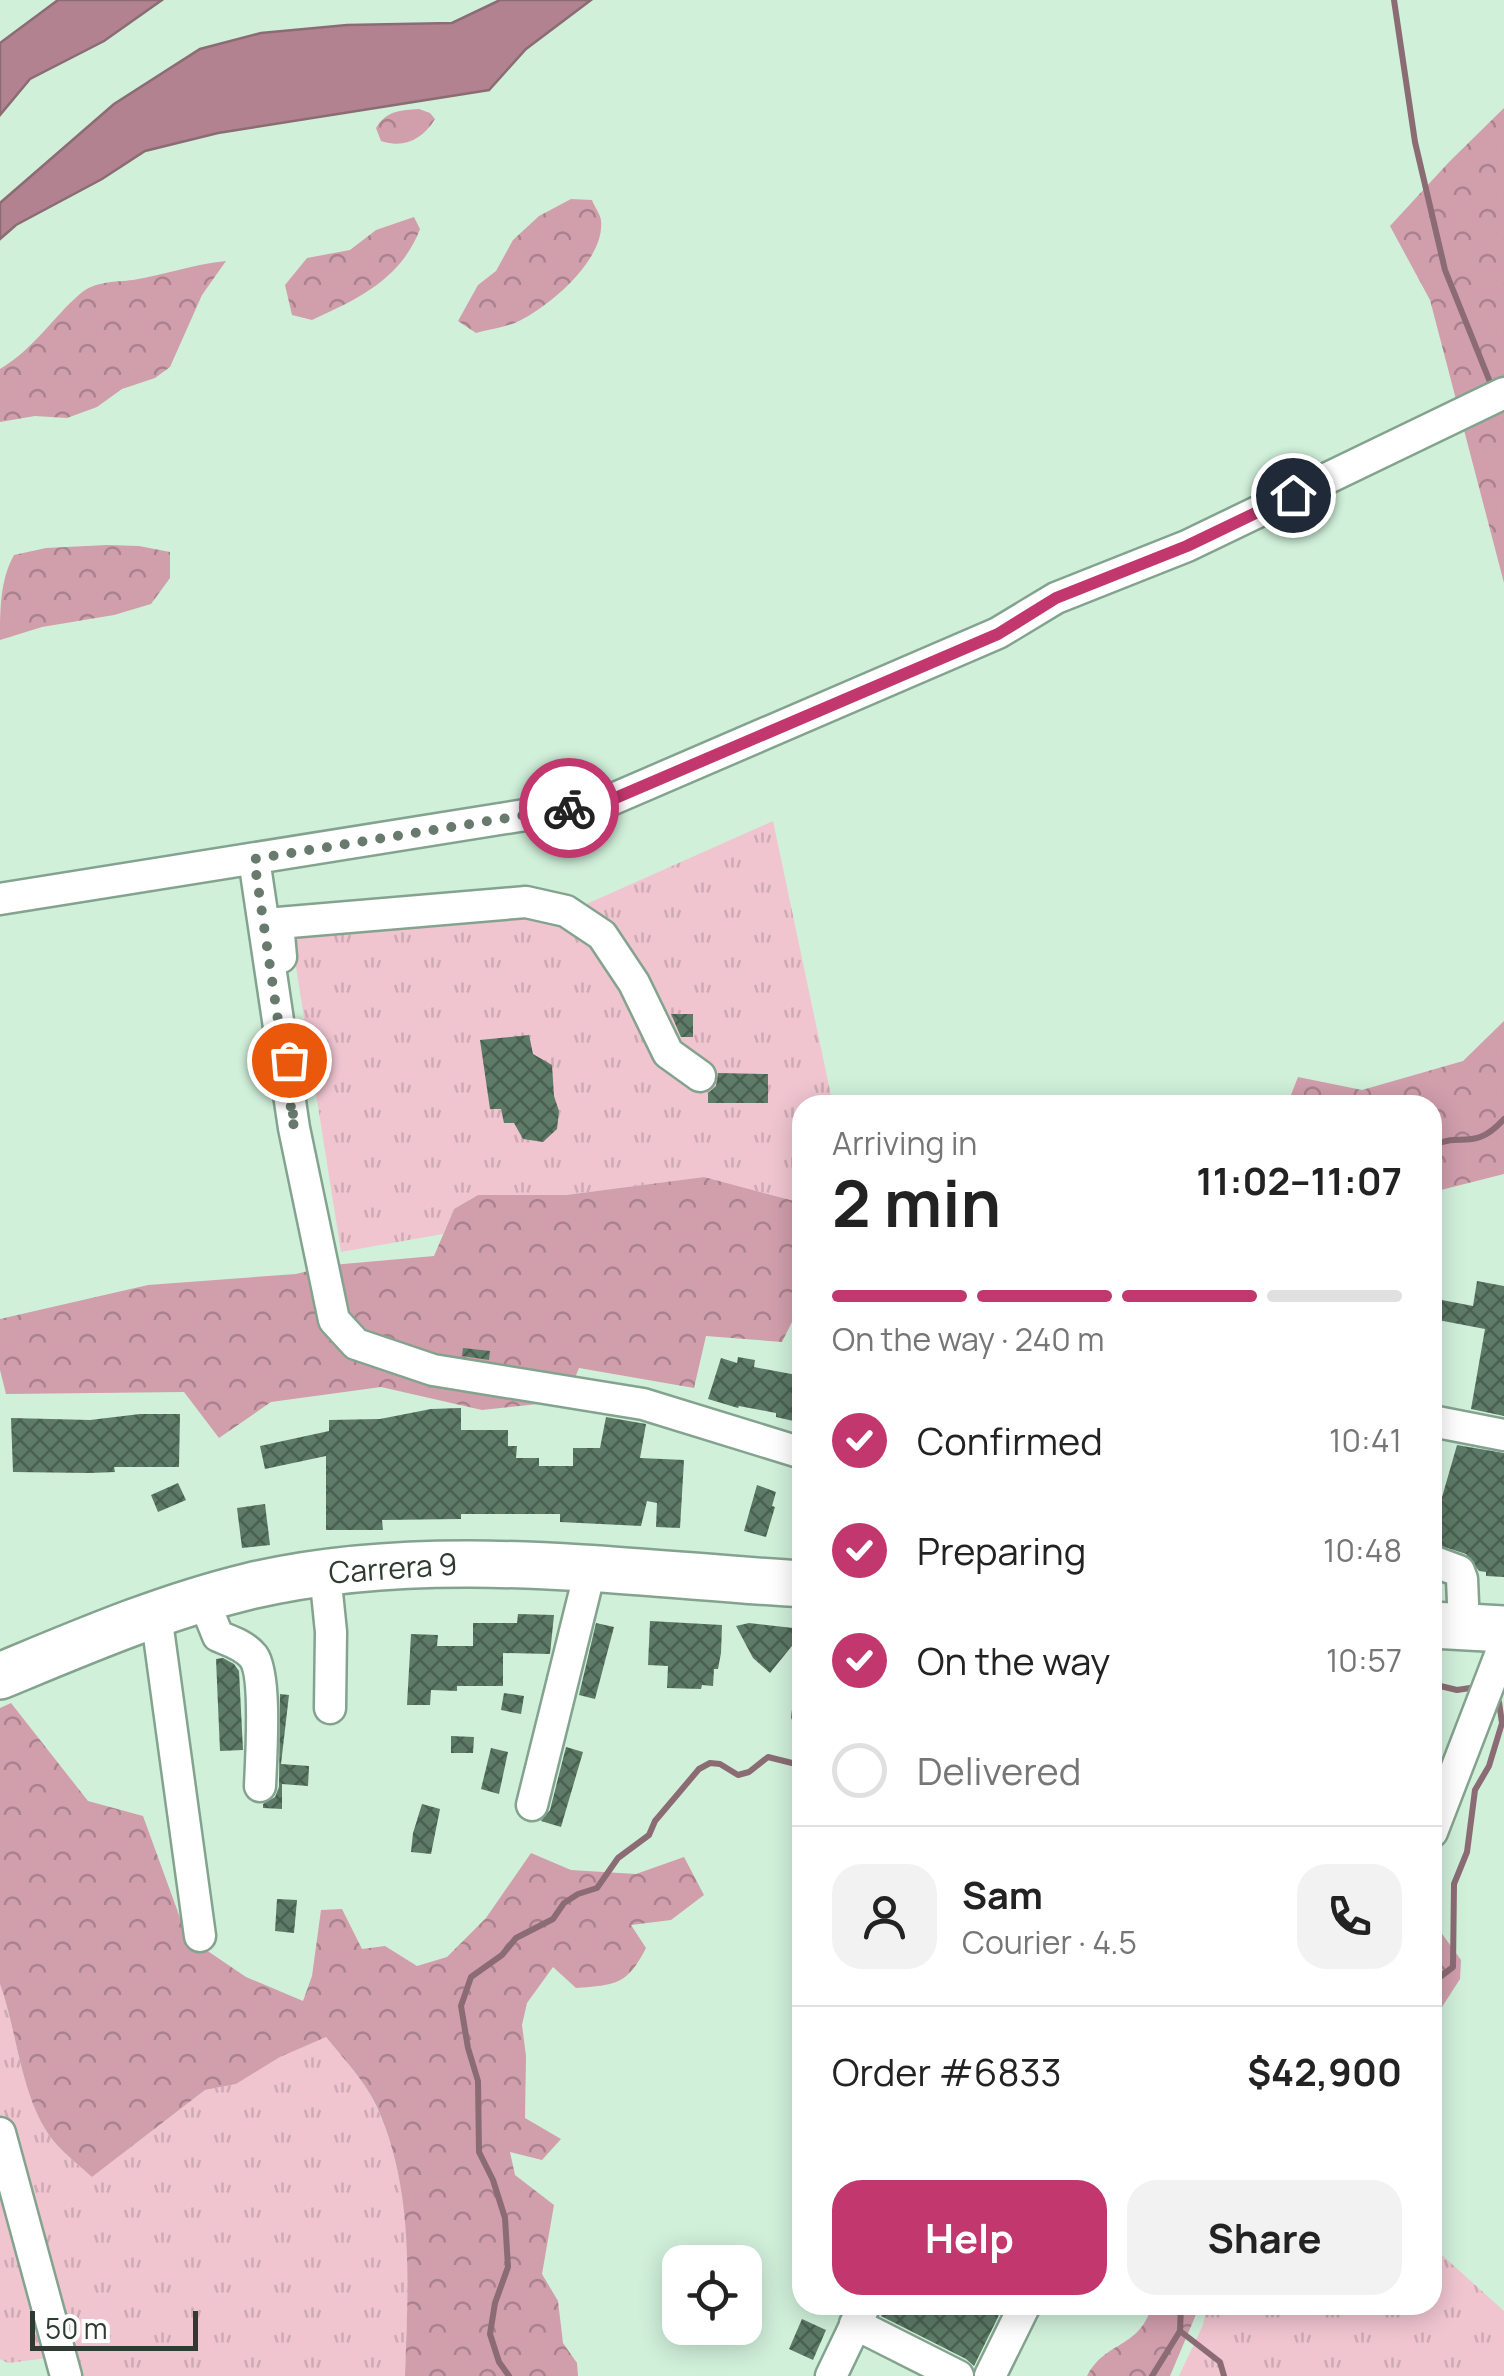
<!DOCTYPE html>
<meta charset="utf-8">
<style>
body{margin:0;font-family:Manrope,sans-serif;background:#f2f2f2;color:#222;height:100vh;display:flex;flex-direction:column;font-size:38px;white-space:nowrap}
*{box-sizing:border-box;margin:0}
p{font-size:32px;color:#767676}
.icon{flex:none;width:55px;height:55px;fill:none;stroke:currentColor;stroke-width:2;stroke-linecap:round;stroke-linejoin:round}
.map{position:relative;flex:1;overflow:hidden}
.panel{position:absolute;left:792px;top:1095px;width:650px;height:1220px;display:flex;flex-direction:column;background:#fff;border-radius:30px;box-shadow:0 5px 25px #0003}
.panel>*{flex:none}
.buttons{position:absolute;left:662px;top:2245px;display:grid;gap:20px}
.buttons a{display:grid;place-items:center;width:100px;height:100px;border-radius:20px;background:#fff;box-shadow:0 5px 25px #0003;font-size:50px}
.scale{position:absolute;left:30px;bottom:25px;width:168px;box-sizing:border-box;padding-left:10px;border:5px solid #2e3a32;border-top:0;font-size:28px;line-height:35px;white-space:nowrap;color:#2e3a32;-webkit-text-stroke:8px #fff;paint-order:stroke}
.pin{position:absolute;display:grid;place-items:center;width:85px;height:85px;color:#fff;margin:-42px;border:5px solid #fff;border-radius:50%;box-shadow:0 2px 10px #0007}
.courier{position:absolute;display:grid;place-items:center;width:100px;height:100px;margin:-50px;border:8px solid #c1376e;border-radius:50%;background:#fff;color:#222;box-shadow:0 2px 12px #0007}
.head em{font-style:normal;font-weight:700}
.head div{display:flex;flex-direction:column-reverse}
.head{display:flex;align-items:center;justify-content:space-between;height:170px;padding:0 40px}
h1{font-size:65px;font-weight:700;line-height:75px}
.bar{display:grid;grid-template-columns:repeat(4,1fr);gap:15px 10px;align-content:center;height:120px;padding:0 40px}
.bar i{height:12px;border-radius:8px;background:#e0e0e0}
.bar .active{background:#c1376e}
.bar p{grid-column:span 4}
.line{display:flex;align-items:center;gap:25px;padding:0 40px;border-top:2px solid #e0e0e0}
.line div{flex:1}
.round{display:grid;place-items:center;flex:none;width:105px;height:105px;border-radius:30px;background:#f2f2f2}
ol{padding:0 40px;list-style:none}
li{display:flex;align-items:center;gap:30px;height:110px}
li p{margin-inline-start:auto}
li .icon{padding:10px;border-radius:50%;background:#c1376e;color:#fff;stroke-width:4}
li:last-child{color:#767676}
li i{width:55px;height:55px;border:5px solid #e0e0e0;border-radius:50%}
.button{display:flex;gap:20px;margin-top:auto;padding:20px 40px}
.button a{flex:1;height:115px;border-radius:30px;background:#c1376e;color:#fff;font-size:40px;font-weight:700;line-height:115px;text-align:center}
.button a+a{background:#f2f2f2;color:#222}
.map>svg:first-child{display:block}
.grass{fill:url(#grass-tufts)}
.forest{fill:url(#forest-crowns)}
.water{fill:#b38290;stroke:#8b6c74;stroke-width:2.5}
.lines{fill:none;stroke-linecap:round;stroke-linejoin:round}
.stream{stroke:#8b6c74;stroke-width:6}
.building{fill:url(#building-cross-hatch)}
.minor-casing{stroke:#84a38f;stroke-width:35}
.highway-casing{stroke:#84a38f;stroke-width:50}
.minor{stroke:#fff;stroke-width:30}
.highway{stroke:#fff;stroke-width:45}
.done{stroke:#677a6d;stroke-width:10;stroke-dasharray:0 18}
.route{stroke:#c1376e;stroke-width:12}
.labels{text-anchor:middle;stroke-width:10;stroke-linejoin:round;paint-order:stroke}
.street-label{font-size:30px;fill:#2e3a32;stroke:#fff}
</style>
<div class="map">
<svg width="1504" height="2376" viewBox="0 0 1504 2376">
<defs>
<pattern id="grass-tufts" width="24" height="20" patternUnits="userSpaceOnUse" patternTransform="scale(2.5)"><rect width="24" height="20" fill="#f0c5d0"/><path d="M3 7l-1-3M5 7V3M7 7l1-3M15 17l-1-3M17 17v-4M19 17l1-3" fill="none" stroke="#ceaab3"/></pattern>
<pattern id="forest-crowns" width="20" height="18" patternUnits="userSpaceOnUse" patternTransform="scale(2.5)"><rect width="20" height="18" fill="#d19eac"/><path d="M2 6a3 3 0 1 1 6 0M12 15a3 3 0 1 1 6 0" fill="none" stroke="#aa828d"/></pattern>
<pattern id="building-cross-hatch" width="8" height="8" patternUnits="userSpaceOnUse" patternTransform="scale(2.5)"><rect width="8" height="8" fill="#5d7b67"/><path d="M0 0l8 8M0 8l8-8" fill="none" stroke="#496051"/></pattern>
</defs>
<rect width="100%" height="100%" fill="#d0f0da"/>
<g class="grass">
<polygon points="773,821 833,1105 802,1105 802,1203 704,1177 566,1195 478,1195 454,1209 443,1234 341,1252 291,935 564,914"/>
<path d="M 0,1984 C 18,2033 21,2105 57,2145 C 67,2156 80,2166 92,2177 L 205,2090 L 236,2084 L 280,2057 L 325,2036 C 343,2058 364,2080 375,2104 C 416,2188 408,2285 405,2376 L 60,2376 L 56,2357 L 8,2363 L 0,2359 Z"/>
<polygon points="1433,2247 1504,2311 1504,2376 1179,2376 1203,2325 1207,2305 1432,2305"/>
</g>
<g class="forest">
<polygon points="1504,108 1504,583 1430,300 1390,226 1449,162"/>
<path d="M 419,109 L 430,113 L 435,119 C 423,139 404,149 381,141 L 376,128 C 386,111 400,110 419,109 Z"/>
<path d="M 571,199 L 592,200 C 594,206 601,215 601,221 C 605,259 551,305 521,320 C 508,327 491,329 476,333 L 458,321 L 478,285 L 496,271 L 513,240 L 539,216 Z"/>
<path d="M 414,217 L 420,229 C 401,279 358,299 312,320 L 292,315 L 285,285 L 307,258 L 350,250 L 376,230 Z"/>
<path d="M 226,261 L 202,295 L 170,367 L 155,378 L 122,389 L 97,407 L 67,418 L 35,416 L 0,422 L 0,369 C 35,348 51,319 81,293 C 96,281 115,282 133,280 C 165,275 194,264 226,261 Z"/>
<path d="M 107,545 L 139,546 L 170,552 L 170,578 L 151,604 L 114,615 L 42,627 L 0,640 C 0,610 0,580 14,555 L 46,548 Z"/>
<polygon points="1504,1021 1504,1174 1433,1192 1432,1105 1287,1105 1298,1077 1362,1090 1463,1061"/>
<polygon points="704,1177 802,1203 802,1315 795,1316 782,1342 706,1336 694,1388 579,1368 565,1401 482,1410 381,1387 271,1402 219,1438 184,1392 6,1394 0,1370 0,1319 148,1285 296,1274 332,1265 434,1256 454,1209 478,1195 566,1195"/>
<path d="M 11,1703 L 88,1801 L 143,1816 L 187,1937 L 246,1977 L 303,2001 L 312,1976 L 321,1910 L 342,1909 L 362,1949 L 385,1946 L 417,1966 L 447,1957 L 486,1918 L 531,1853 L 571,1870 L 636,1874 L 684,1857 L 704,1895 L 671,1920 L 631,1925 L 646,1948 C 627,1985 616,1985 576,1988 L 553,1967 L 527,2003 L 522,2025 L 526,2056 L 525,2118 L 561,2139 L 542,2160 L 510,2152 L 515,2175 L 554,2205 L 542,2274 L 558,2301 L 563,2343 L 577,2363 L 578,2376 L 405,2376 C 408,2285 415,2189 376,2105 C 364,2080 343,2058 326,2037 L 280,2057 L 236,2084 L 205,2090 L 92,2177 C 80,2166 67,2156 57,2145 C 21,2105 18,2033 0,1984 L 0,1708 Z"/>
<polygon points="1440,1931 1461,1960 1460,1979 1433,2021 1433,1951"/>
<path d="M 1152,2305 L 1200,2305 L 1170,2376 L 1087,2376 C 1106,2340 1140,2349 1152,2305 Z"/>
</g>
<g class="water">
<polygon points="58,0 162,0 104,41 30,79 0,115 0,43"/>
<polygon points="500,0 591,0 526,49 489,90 218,133 145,151 102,179 16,225 0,239 0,203 114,104 200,49 261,33 347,25 452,23"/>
</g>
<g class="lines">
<g class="stream">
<polyline points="1394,0 1415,142 1445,270 1492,387"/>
<path d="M 1432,1146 C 1461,1131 1473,1153 1504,1119"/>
<polyline points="1432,1684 1457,1690 1470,1688"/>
<polyline points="802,1696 796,1701 794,1717 802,1736"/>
<polyline points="1432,1983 1453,1967 1454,1884 1467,1852 1475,1790 1489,1766 1502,1723 1499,1702 1492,1698"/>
<polyline points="1180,2331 1220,2362 1224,2376"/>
<polyline points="509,2376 499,2362 490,2334 495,2303 508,2267 505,2218 493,2180 479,2152 478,2081 468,2048 461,2006 471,1977 502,1955 516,1938 553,1919 564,1903 578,1894 597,1888 618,1858 649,1835 655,1821 699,1769 710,1763 720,1764 738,1775 749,1772 768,1757 796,1764 802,1759"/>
<polyline points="1152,2376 1180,2331 1181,2305"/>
</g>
</g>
<g class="building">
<polygon points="671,1014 693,1014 693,1037 681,1037"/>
<polygon points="529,1035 533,1054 552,1065 554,1096 559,1111 557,1129 543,1142 523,1139 514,1123 504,1123 501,1109 490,1109 480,1040"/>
<polygon points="718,1073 768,1074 768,1103 708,1103 708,1093 716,1086"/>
<polygon points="1477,1281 1504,1286 1504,1416 1471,1409 1485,1329 1438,1320 1442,1300 1473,1306"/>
<polygon points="463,1348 490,1351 489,1360 462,1356"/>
<polygon points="738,1357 755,1360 754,1367 802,1376 802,1423 776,1417 776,1413 739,1406 738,1408 708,1399 721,1358 737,1363"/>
<polygon points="461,1408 461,1430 508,1430 508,1446 517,1446 516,1458 539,1458 539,1466 573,1466 573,1448 600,1448 606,1417 646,1424 640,1458 684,1460 680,1528 656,1527 657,1503 647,1501 641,1526 560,1522 560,1514 461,1514 461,1519 382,1520 383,1530 326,1530 326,1456 265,1469 260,1446 329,1431 329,1420 380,1419 431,1409"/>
<polygon points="140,1414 180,1414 179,1467 114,1467 115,1472 90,1473 13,1472 11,1418 90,1420"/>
<polygon points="1457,1445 1504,1453 1504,1577 1486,1576 1486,1572 1479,1571 1466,1554 1432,1543 1432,1532"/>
<polygon points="178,1483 186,1500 158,1512 151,1495"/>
<polygon points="757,1485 776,1492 772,1506 775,1507 766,1537 744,1531"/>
<polygon points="265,1504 270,1545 242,1548 237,1508"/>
<polygon points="518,1614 554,1615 550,1654 503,1653 503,1686 457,1686 457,1691 431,1690 430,1705 407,1705 411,1634 438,1635 437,1646 473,1646 473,1623 517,1623"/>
<polygon points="650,1621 722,1625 721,1653 718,1669 714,1669 713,1686 702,1685 701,1689 667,1688 668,1666 648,1665"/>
<polygon points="596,1623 614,1627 595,1699 579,1695"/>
<polygon points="749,1623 793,1628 800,1636 770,1673 753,1658 736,1626"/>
<polygon points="223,1658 234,1664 239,1671 243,1750 220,1751 216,1659"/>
<polygon points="504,1693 524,1696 521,1714 501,1710"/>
<polygon points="280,1694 289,1695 281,1764 309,1766 308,1786 282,1784 282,1809 263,1808 263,1804 275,1797 279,1787"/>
<polygon points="451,1736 474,1737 473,1753 451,1753"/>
<polygon points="566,1747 583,1752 561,1827 541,1821 550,1810"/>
<polygon points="491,1748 508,1752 499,1794 481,1789"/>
<polygon points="422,1804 440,1809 431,1854 411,1852 413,1833"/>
<polygon points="277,1899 297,1900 294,1933 275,1931"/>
<polygon points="884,2305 917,2305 934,2314 938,2305 985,2305 1000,2313 974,2366 966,2359 881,2316"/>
<polygon points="802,2319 826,2330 813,2360 789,2349"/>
</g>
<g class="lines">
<defs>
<g id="minor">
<polyline points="254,859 294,1128 334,1320 356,1344 433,1370 643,1404 802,1453"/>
<polyline points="0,899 606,802 998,633 1056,598 1187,546 1504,393"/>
<polyline points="281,957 278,923 526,902 566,911 602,935 634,983 668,1053 700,1076"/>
<polyline points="1432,1421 1504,1435"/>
<polyline points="1432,1561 1459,1571 1462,1579 1464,1627"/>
<polyline points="325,1573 331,1632 330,1708"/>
<path d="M 203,1599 L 218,1636 C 230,1641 244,1645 253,1656 C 267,1674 261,1760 260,1786"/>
<polyline points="156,1614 200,1936"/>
<polyline points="532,1805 590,1571"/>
<polyline points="1432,1832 1504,1645"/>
<polyline points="0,2133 66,2376"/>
<polyline points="855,2324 958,2376"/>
<polyline points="831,2376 865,2305"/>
<polyline points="990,2376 1025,2305"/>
</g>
<g id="highway">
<polyline points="1432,1625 1504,1629"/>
<path d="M 0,1676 C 82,1642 163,1607 250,1586 C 430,1544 620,1573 802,1584"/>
</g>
</defs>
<use href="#minor" class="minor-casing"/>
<use href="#highway" class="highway-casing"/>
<use href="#minor" class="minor"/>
<use href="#highway" class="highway"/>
</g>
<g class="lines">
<polyline class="done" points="289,1060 294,1128 254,859 569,808"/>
<polyline class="route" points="569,808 606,802 998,634 1056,598 1187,546 1293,495"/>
</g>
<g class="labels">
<g class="street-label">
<text transform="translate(393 1569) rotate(-4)" y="10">Carrera 9</text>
</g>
</g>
</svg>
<div class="buttons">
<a><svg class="icon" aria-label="locate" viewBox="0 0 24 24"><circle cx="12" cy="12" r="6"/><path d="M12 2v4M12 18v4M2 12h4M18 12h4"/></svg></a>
</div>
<div class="scale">50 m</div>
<div class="pin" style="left:289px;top:1060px;background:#ea580c"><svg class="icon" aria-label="bag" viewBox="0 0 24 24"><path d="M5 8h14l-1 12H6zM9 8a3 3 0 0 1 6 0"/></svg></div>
<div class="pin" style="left:1293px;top:495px;background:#1f2937"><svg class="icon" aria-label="home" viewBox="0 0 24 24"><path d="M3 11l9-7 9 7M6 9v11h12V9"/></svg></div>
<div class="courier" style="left:569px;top:808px"><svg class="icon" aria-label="bike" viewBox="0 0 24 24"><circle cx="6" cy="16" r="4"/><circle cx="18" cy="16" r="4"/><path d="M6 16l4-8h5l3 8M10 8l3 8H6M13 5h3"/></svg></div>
<section class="panel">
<div class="head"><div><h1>2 min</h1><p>Arriving in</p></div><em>11:02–11:07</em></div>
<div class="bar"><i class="active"></i><i class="active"></i><i class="active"></i><i></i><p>On the way · 240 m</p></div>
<ol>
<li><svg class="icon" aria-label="check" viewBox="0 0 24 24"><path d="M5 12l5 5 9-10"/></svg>Confirmed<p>10:41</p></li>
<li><svg class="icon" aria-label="check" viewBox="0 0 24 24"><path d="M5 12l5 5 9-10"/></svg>Preparing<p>10:48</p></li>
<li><svg class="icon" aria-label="check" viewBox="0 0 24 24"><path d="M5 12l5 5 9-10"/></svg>On the way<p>10:57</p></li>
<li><i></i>Delivered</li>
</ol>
<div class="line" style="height:180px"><a class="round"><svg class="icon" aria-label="person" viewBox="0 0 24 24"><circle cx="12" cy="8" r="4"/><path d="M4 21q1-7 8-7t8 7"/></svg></a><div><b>Sam</b><p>Courier · 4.5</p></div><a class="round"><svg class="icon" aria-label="phone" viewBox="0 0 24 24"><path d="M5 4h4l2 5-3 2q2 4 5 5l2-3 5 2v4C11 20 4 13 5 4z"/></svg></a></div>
<div class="line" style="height:130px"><div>Order #6833</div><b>$42,900</b></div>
<div class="button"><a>Help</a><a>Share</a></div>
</section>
</div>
